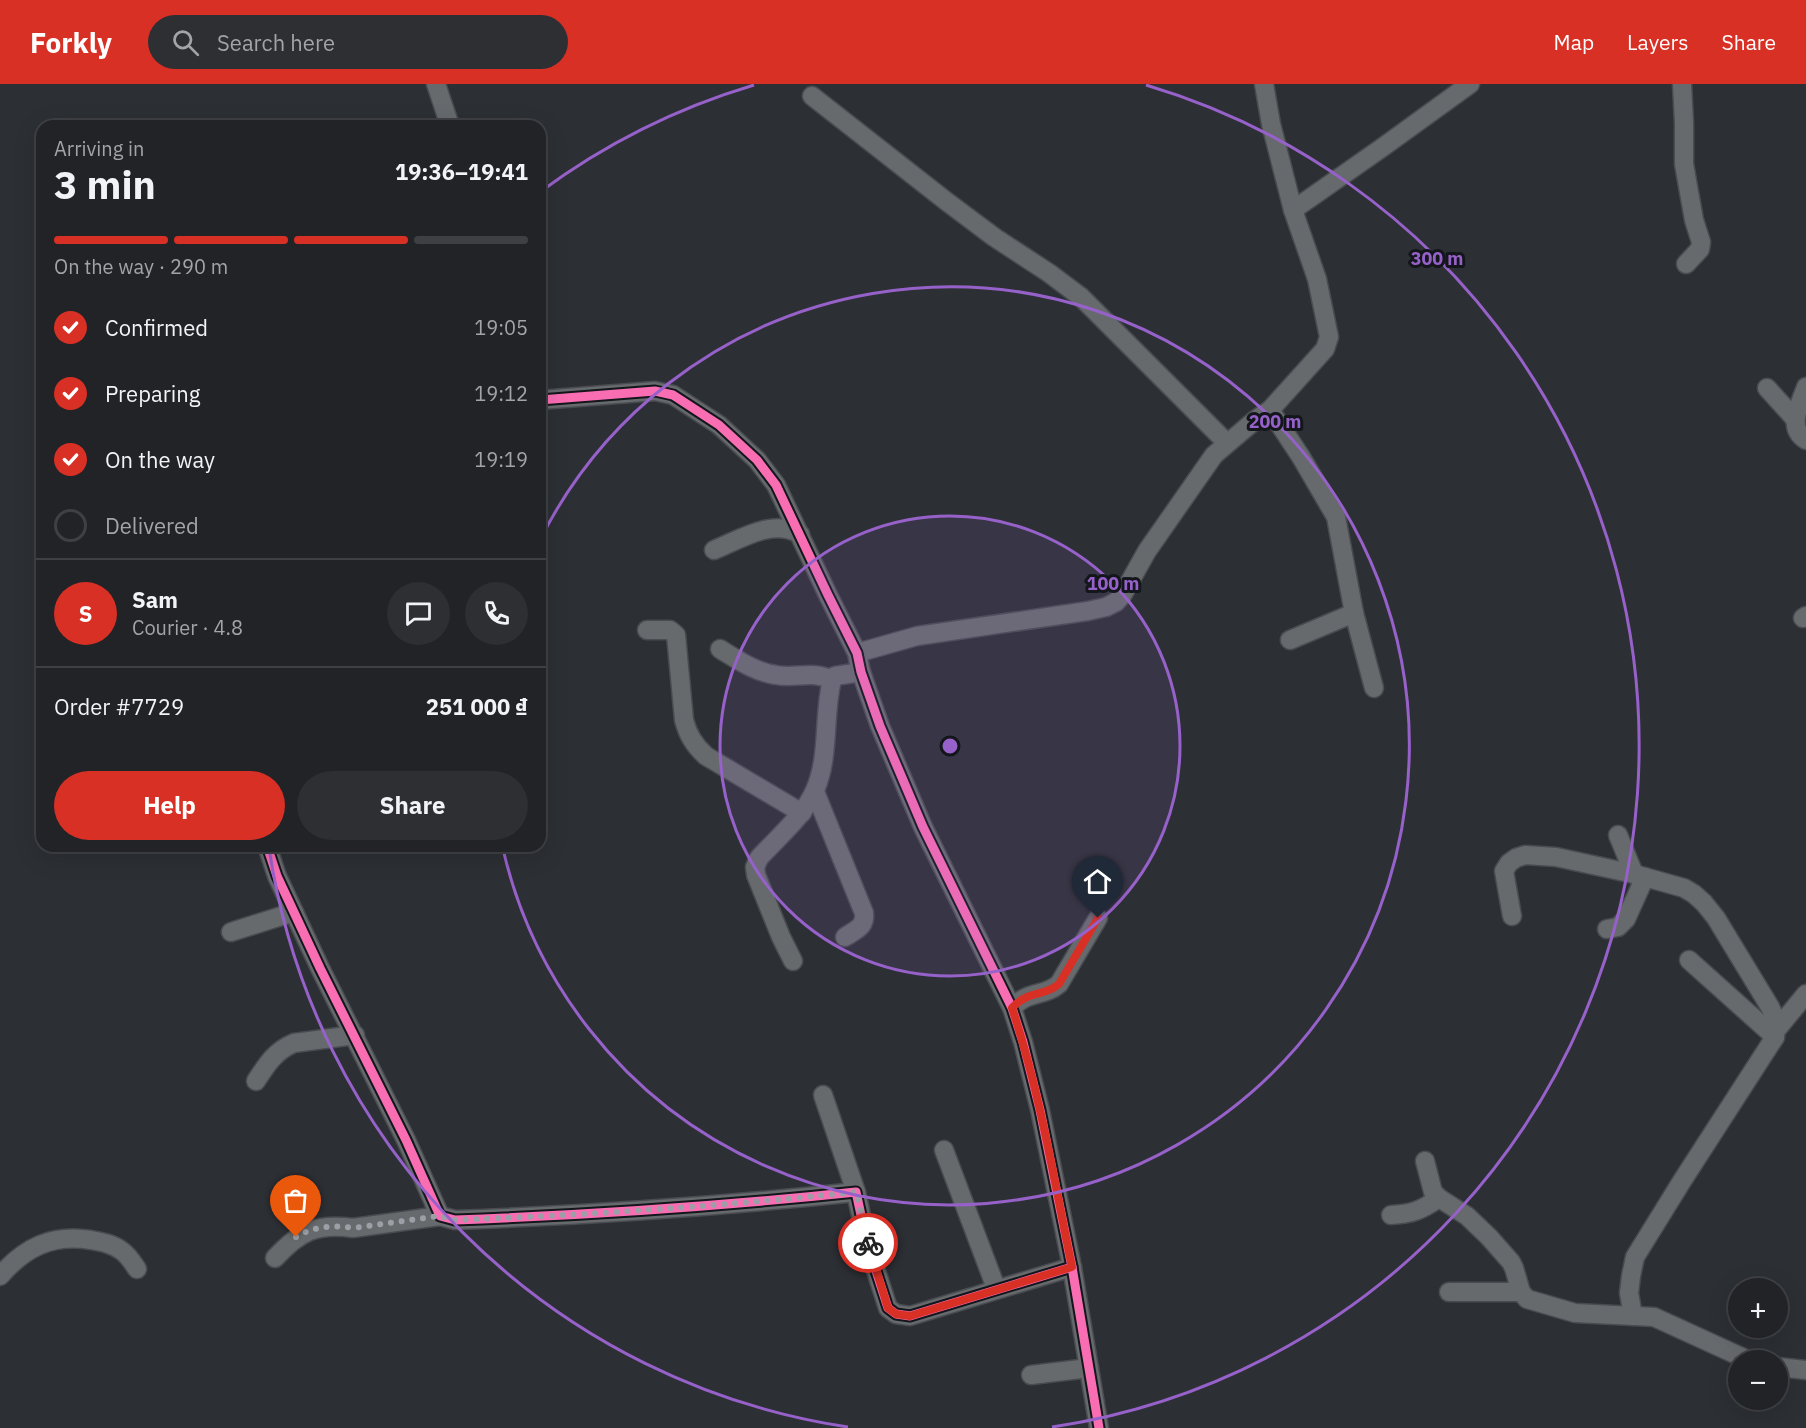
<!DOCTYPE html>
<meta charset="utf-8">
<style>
body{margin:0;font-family:"IBM Plex Sans",sans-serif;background:#2d2f33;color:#f1f3f6;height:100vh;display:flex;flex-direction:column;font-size:22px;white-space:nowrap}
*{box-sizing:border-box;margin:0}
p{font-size:20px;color:#a2a4a7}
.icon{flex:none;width:33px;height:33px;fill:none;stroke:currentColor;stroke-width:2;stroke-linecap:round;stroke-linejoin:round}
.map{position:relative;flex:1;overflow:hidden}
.details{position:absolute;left:36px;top:36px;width:510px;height:732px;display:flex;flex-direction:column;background:#212327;border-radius:18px;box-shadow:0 6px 24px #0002,0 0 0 2px #3e4044}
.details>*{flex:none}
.buttons{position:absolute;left:1728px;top:1194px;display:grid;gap:12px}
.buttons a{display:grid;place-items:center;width:60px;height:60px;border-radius:50%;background:#212327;box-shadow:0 6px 24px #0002,0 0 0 2px #3e4044;font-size:30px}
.pin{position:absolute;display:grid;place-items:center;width:51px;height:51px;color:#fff;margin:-62px -26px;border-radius:50% 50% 50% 0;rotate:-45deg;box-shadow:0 0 6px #0007}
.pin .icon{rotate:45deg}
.courier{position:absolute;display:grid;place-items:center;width:60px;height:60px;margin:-30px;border:4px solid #d93025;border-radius:50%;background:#fff;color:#222;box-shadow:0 2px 8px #0007}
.headline em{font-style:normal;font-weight:700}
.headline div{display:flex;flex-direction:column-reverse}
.headline{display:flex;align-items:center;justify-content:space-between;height:102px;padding:0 18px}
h1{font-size:39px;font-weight:700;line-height:45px}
.bar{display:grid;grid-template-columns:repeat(4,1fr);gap:9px 6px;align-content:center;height:72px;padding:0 18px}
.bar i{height:8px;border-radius:4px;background:#3e4044}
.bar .on{background:#d93025}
.bar p{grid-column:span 4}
.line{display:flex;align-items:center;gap:15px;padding:0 18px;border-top:2px solid #3e4044}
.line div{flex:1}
.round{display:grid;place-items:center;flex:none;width:63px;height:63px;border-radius:32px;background:#2d2f33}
ol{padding:0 18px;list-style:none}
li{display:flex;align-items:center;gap:18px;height:66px}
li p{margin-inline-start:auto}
li .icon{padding:6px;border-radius:50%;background:#d93025;color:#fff;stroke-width:4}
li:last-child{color:#a2a4a7}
li i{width:33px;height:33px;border:3px solid #3e4044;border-radius:50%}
.cta{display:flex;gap:12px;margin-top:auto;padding:12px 18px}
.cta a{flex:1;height:69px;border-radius:36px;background:#d93025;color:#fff;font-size:24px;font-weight:700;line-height:69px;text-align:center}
.cta a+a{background:#2d2f33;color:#f1f3f6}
header{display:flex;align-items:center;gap:36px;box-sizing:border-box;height:84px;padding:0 30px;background:#d93025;color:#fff}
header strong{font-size:28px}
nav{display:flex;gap:33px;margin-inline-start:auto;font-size:21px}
.search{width:420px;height:54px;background:#2d2f33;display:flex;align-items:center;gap:15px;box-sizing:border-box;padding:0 21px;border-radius:33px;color:#a2a4a7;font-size:22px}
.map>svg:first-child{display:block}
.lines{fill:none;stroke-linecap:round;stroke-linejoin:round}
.minor-casing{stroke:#484b50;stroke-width:21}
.minor{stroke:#676a6d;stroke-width:18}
.cycleway-casing{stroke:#13161a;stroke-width:13}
.cycleway{stroke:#f96db3;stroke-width:9}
.done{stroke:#9ca0a6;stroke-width:6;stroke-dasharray:0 10.8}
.route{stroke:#d93025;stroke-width:8}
.ring{fill:none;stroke:#9761ca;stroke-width:3}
.centre{fill:#9761ca;stroke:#13161a;stroke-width:3}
.ring-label{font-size:18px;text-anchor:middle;font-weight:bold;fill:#9761ca;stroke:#13161a;stroke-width:6;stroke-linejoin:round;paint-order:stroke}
</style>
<header>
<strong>Forkly</strong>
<div class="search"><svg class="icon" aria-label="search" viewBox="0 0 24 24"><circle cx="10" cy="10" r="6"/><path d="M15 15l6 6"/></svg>Search here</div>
<nav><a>Map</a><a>Layers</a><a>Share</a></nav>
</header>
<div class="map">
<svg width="1806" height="1344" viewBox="0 0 1806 1344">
<rect width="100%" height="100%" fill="#2c2f34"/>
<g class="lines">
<defs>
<g id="minor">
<polyline points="436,0 450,42"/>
<polyline points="1682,0 1684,39 1684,80 1694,136 1701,158 1700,165 1686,180"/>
<polyline points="812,12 946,117 994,153 1049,189 1081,213 1227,359"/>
<polyline points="1293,126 1383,63 1470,0"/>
<path d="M 1806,303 C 1800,321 1786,343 1806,356"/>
<polyline points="1767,304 1795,335"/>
<polyline points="540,316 655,307 673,311 719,341 757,376 776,401 828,511 857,569 861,588 880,642 923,743 1012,924 1023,958 1040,1026 1072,1183 1099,1344"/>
<polyline points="1270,326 1301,373 1336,433 1354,529 1290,556"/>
<path d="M 714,466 C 741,455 772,434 800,450"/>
<polyline points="1354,529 1374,604"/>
<polyline points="1803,534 1806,532"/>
<path d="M 647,546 L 670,546 L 676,551 L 684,636 C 688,651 694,661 706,672 L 802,729"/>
<path d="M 720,565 C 738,576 755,588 776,591 C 795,595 813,586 832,596"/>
<polyline points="857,569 917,552 1088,527 1106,523 1116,518 1123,510 1147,467 1214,371 1254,337 1270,326 1325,265 1329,253 1317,195 1293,126 1271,40 1264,0"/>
<path d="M 815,708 L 864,829 C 866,843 855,846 845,853"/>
<polyline points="1618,751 1634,790"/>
<path d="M 267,762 L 277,792 L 320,884 L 406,1056 L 440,1132 L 455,1136 C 589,1131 723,1122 856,1108 L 867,1159 L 888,1224 L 896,1230 L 910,1232 L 1072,1183"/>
<polyline points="1512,832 1504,787 1509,779 1516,774 1525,771 1556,773 1634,790 1684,804 1694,810 1704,819 1716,834 1770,923 1776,936 1775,953 1682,1097 1635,1173 1631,1192 1629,1209 1633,1232"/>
<polyline points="1607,845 1618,843 1626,835 1645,793"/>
<polyline points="231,848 294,828"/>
<polyline points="1689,876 1775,953"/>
<path d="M 793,877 L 781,853 L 756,791 L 755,783 L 759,774 C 778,753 804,732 815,706 C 830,672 823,631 832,596 L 835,592 L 861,588"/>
<path d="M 1012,924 C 1028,906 1044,913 1059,900 L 1098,834"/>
<polyline points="1777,945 1806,910"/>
<path d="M 256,997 C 267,980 275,967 294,959 L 355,951"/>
<polyline points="823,1011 856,1108"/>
<polyline points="944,1066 996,1204"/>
<polyline points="1425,1077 1433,1108 1439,1114 1467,1132 1489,1153 1511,1178 1514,1184 1521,1208 1527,1215 1575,1229 1654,1233 1748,1276"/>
<path d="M 1391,1131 C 1412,1130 1422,1126 1439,1114"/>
<path d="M 275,1174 C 300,1147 317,1139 353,1144 L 440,1132"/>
<path d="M 0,1192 C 25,1163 52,1150 91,1156 C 102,1158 113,1160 122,1167 C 128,1171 133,1179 137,1185"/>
<polyline points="1449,1208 1521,1208"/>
<polyline points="1778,1283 1806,1286"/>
<polyline points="1031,1291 1089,1284"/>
</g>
</defs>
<use href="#minor" class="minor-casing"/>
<use href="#minor" class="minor"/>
<defs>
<g id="cycleway">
<polyline points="540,316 655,307 673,311 719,341 757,376 776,401 828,511 857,569 861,588 880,642 923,743 1012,924 1023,958 1040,1026 1072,1183 1099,1344"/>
<path d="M 267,762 L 277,792 L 320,884 L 406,1056 L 440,1132 L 455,1136 C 589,1131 723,1122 856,1108 L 867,1159 L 888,1224 L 896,1230 L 910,1232 L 1072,1183"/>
</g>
</defs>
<use href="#cycleway" class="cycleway-casing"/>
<use href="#cycleway" class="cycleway"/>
</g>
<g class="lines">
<path class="done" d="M 296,1153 C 314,1142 332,1141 353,1144 L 440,1132 L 455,1136 C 589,1131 723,1122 856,1108 L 868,1159"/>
<path class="route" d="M 868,1159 L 888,1224 L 896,1230 L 910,1232 L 1072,1183 C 1054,1096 1040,1008 1012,924 C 1028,906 1044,913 1059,900 L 1098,834"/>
</g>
<circle cx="950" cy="662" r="230" fill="#9761ca" fill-opacity=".12"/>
<g class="ring">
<circle cx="950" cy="662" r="230"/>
<path d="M541 454A459 459 0 1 1 503 765"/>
<path d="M848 1343A689 689 0 0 1 269 764M540 108A689 689 0 0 1 754 1M1146 1A689 689 0 0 1 1052 1343"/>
</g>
<circle cx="950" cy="662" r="9" class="centre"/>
<g class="ring-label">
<text x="1437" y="181">300 m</text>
<text x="1275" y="344">200 m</text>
<text x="1113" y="506">100 m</text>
</g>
</svg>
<div class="buttons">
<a>+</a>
<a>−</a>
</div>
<div class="pin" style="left:296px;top:1153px;background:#ea580c"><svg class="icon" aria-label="bag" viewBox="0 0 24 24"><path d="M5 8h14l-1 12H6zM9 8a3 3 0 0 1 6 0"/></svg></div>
<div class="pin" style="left:1098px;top:834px;background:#1f2937"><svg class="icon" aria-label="home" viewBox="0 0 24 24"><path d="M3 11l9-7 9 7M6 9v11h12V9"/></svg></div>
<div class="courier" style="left:868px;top:1159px"><svg class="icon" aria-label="bike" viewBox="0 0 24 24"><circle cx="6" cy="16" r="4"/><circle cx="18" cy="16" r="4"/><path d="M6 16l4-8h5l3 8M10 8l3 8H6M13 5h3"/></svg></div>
<section class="details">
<div class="headline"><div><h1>3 min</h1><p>Arriving in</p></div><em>19:36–19:41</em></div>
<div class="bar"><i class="on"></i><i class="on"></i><i class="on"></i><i></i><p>On the way · 290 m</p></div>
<ol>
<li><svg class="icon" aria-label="check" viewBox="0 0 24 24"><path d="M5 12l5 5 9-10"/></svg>Confirmed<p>19:05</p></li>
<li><svg class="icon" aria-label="check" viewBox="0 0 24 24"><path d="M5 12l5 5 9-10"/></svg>Preparing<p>19:12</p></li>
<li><svg class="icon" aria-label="check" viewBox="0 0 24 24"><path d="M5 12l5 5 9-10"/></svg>On the way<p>19:19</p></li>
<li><i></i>Delivered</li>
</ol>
<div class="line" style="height:108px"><b class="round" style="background:#d93025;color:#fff">S</b><div><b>Sam</b><p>Courier · 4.8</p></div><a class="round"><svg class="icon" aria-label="chat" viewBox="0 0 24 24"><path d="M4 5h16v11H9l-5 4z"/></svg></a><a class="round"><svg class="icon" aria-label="phone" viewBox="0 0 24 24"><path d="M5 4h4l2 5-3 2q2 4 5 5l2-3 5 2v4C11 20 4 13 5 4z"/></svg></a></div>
<div class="line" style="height:78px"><div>Order #7729</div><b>251 000 ₫</b></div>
<div class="cta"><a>Help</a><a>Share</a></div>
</section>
</div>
